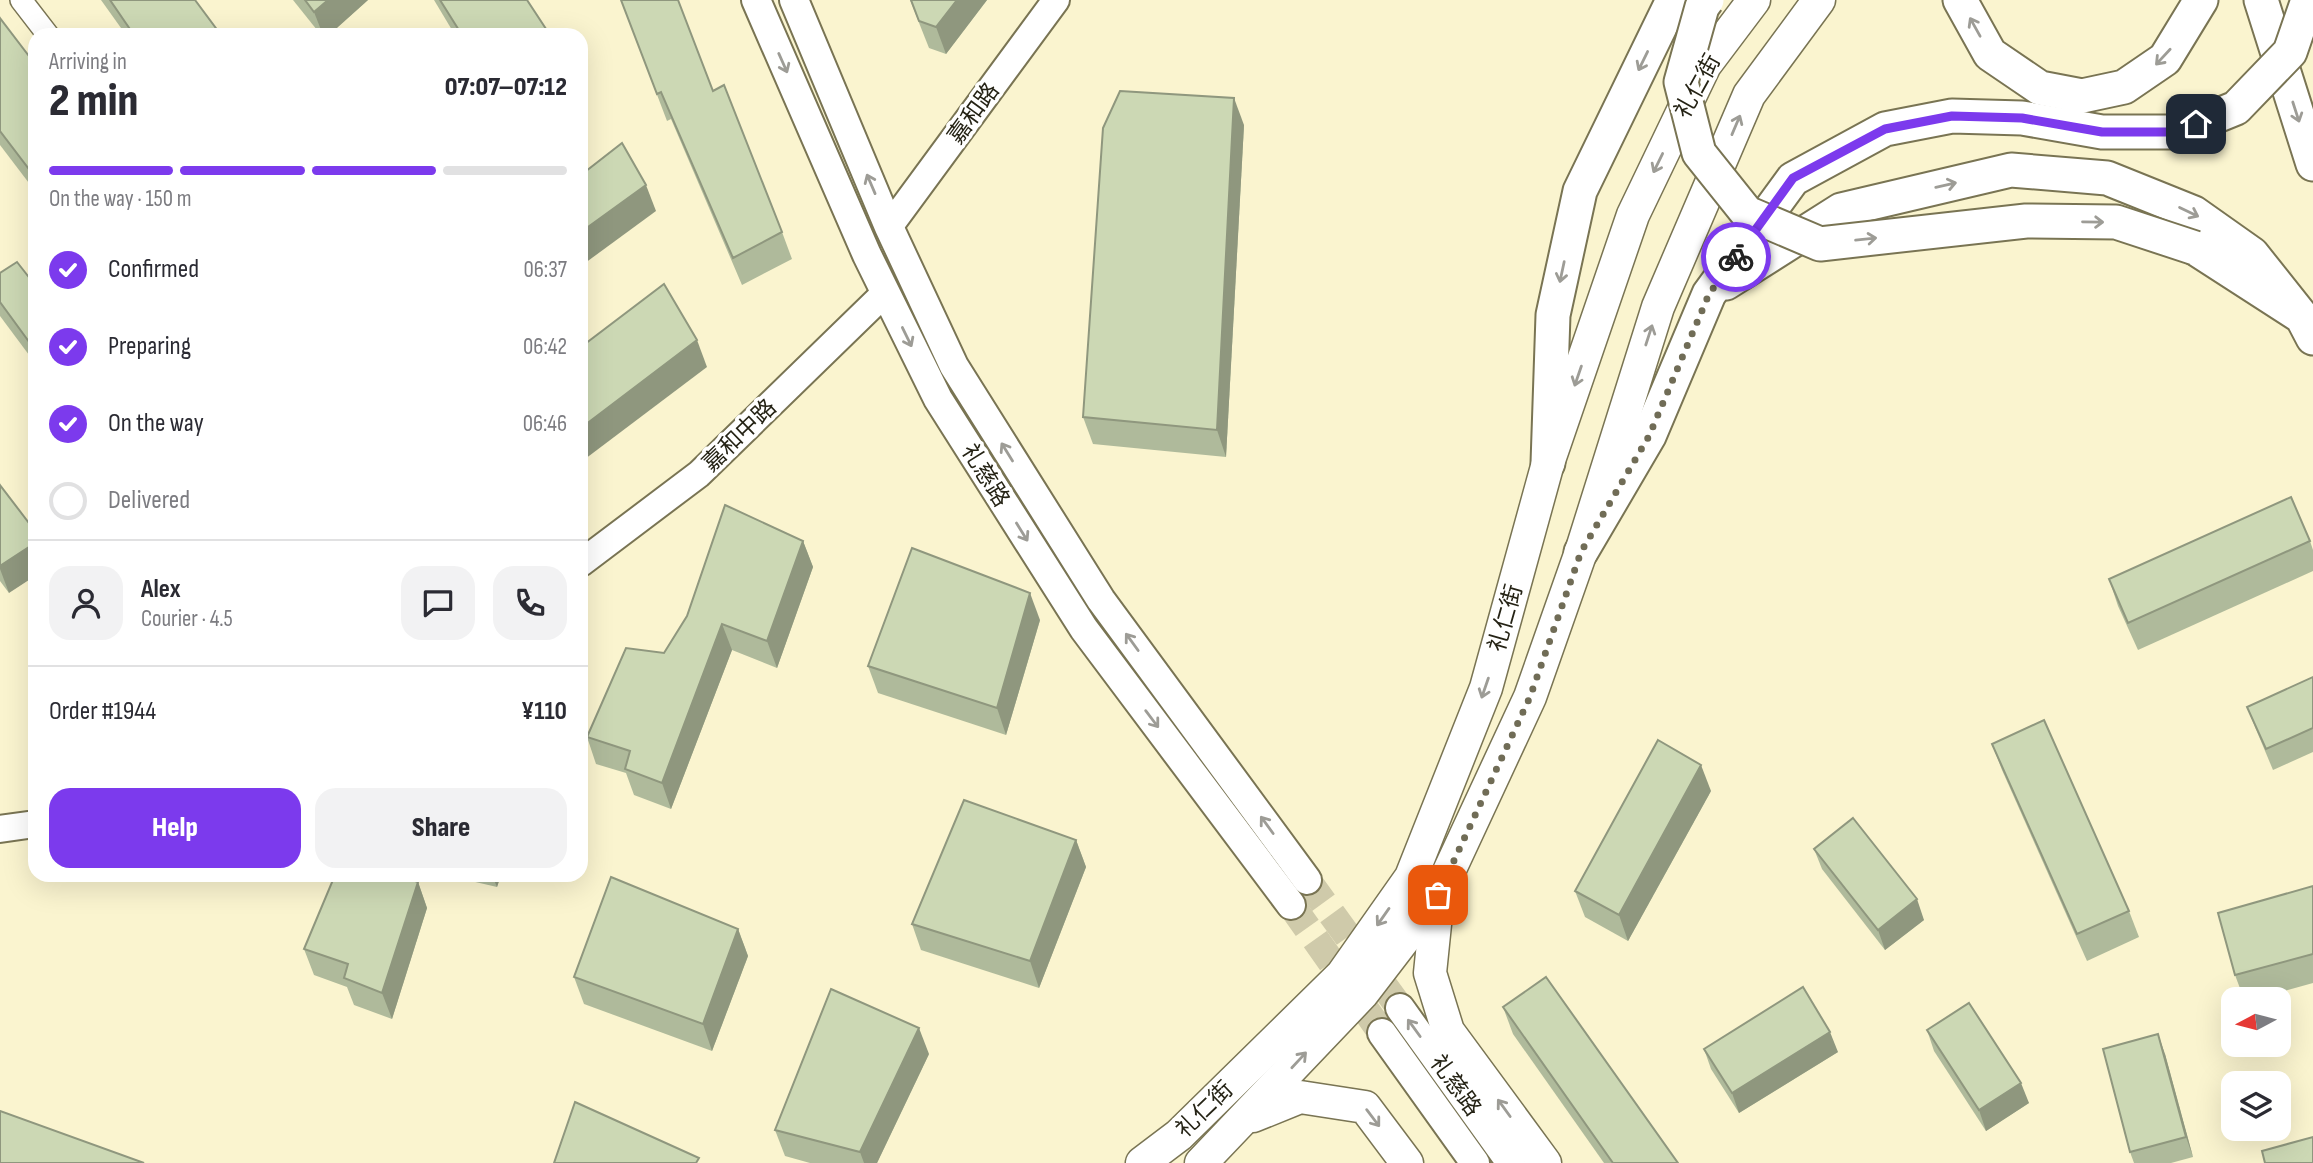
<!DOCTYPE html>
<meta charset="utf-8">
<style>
body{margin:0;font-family:"Sofia Sans Condensed","Noto Sans SC",sans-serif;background:#f2f2f3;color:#2b2b33;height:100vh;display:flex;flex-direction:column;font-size:26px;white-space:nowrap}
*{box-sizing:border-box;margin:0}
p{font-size:23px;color:#7c7c81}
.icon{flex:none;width:38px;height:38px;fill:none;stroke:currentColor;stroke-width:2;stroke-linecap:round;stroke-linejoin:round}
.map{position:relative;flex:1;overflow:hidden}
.sheet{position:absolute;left:28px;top:28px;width:560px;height:854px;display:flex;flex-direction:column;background:#fff;border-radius:21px;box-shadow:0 7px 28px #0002}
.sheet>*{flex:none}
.needle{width:46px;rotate:263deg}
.controls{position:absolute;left:2221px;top:987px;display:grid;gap:14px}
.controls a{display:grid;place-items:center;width:70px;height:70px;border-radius:14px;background:#fff;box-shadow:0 7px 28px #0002;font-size:35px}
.pin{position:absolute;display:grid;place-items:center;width:60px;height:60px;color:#fff;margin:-30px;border-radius:14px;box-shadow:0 4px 10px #0006}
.courier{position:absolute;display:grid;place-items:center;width:70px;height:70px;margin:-35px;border:5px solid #7c3aed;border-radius:50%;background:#fff;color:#222;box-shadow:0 2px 9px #0007}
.headline em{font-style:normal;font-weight:800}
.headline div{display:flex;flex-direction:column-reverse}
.headline{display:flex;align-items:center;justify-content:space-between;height:119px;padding:0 21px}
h1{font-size:46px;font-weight:800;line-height:52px}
.bar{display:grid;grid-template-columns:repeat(4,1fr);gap:10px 7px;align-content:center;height:84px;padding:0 21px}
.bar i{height:9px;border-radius:5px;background:#e1e1e2}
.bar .current{background:#7c3aed}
.bar p{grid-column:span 4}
.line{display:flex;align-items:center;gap:18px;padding:0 21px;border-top:2px solid #e1e1e2}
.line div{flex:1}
.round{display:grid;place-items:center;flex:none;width:74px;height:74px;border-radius:21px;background:#f2f2f3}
ol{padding:0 21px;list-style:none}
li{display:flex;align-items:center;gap:21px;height:77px}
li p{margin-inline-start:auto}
li .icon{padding:7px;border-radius:50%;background:#7c3aed;color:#fff;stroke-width:4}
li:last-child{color:#7c7c81}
li i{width:38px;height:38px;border:4px solid #e1e1e2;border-radius:50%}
.action{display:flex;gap:14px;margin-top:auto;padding:14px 21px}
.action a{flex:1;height:80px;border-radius:21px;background:#7c3aed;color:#fff;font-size:28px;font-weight:800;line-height:80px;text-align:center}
.action a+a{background:#f2f2f3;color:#2b2b33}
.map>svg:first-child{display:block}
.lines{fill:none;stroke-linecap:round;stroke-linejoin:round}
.secondary-tunnel{stroke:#cfcaaa;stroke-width:28;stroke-dasharray:28 14;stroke-linecap:butt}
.minor-casing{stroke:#797453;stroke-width:24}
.tertiary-casing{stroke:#797453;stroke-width:30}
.secondary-casing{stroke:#797453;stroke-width:32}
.primary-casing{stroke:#797453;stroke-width:35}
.trunk-casing{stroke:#797453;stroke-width:37}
.minor{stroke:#fff;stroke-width:21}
.tertiary{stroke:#fff;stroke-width:26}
.secondary{stroke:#fff;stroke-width:28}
.primary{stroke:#fff;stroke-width:32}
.trunk{stroke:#fff;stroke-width:33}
.trunk-bridge-casing{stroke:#797453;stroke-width:37;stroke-linecap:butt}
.trunk-bridge{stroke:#fff;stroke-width:33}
.wall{fill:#afba9b}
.shaded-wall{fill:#8f977e}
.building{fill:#ccd8b4;stroke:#8f977e;stroke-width:2}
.oneway{stroke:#9d9c96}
.done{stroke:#706c56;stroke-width:7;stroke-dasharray:0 12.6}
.route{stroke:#7c3aed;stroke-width:9}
.labels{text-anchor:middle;stroke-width:7;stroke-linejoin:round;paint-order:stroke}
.street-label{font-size:23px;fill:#252315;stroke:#fff}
</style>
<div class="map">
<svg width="2313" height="1163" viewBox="0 0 2313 1163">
<rect width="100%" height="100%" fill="#faf4cf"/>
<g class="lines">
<g class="secondary-tunnel">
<polyline points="1307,880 1400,1008"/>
<polyline points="1291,905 1382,1033"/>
</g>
<defs>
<polyline id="minor" points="21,0 48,35"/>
<g id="tertiary">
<polyline points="889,227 1056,0"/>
<polyline points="581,563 699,474 885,293"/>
<polyline points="0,829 35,824"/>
</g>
<g id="secondary">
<polyline points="756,0 867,255 938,399 1084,629 1291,905"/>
<polyline points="794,0 889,227 954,366 1101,600 1307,880"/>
<polyline points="1400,1008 1511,1163"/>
<polyline points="1382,1033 1475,1163"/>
</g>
<g id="primary">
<polyline points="1438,895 1430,973 1448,1031 1545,1163"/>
<polyline points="1253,1116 1300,1097 1365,1107 1407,1163"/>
<polyline points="1142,1163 1179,1135 1342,975 1411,877 1486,688 1548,463 1633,215 1705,65 1754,0"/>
<polyline points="1201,1163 1362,994 1438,895 1530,697 1581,552 1658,307 1749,95 1819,0"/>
</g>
<g id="trunk">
<polyline points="1960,0 1990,54 2040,88 2082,96 2124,87 2165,59 2201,0"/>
<polyline points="2261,0 2313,164"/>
<polyline points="2195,248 2302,317 2313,338"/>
<polyline points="1726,283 1841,210 2011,170 2107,178 2194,213 2252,254 2302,317"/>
<polyline points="1548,463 1553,315 1580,191 1673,0"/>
<polyline points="1581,552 1649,436 1709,294 1793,179 1885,129 1952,116 2022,118 2102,132 2177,132"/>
</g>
</defs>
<use href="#minor" class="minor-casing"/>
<use href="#tertiary" class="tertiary-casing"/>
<use href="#secondary" class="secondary-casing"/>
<use href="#primary" class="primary-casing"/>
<use href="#trunk" class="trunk-casing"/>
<use href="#minor" class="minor"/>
<use href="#tertiary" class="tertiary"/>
<use href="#secondary" class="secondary"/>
<use href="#primary" class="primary"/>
<use href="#trunk" class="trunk"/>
<defs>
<g id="trunk-bridge">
<polyline points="1707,0 1702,7 1681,82 1699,153 1747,213 1820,244 2026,221 2116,222 2195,248"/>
<polyline points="2177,132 2236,108 2290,52 2308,0"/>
</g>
</defs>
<use href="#trunk-bridge" class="trunk-bridge-casing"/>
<use href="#trunk-bridge" class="trunk-bridge"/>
</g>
<g class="wall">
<polygon points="101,0 195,0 221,35 126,35"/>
<polygon points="293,0 368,0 329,35 321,35"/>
<polygon points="434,0 527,0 550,35 455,35"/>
<polygon points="621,0 713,91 782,232 792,259 742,285 671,119 667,121"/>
<polygon points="910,0 987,0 946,54 929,48"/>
<polygon points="0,18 35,64 35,191 0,145"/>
<polygon points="1244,125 1226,457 1093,444 1083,417"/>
<polygon points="0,273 35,285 35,363 0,316"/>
<polygon points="0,485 9,593 0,581"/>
<polygon points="803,541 813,567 777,668 732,650 671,809 634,795 626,773 596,764 587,737 664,653"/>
<polygon points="2310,541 2313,550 2313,571 2138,650 2118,606 2109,579"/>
<polygon points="1040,620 1006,735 878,693 868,666"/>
<polygon points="2313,677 2313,752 2273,770 2255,727 2247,707"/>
<polygon points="1992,744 2129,911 2139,937 2087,961 2002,770"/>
<polygon points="1711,791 1628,941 1585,917 1575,891"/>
<polygon points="1076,840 1086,867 1039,988 921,950 912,924"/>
<polygon points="1814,849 1924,920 1885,950 1822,869"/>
<polygon points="445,875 501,875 497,887"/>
<polygon points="418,882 427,908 392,1019 354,1005 347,987 314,975 304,949"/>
<polygon points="2313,886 2313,983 2255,999 2244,999 2235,975"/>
<polygon points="738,929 748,956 712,1051 584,1004 574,977"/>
<polygon points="1503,1007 1678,1163 1604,1163 1513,1034"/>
<polygon points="1927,1030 2029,1103 1986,1131 1934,1051"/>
<polygon points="1704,1049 1838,1052 1739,1113 1711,1069"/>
<polygon points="929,1054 877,1163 810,1163 785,1156 775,1130"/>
<polygon points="2165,1054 2193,1157 2171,1163 2134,1163 2130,1152"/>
</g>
<g class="shaded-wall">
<polygon points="328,0 368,0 329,35 323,35 314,12"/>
<polygon points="957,0 987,0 946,54 936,27"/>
<polygon points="1234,98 1244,125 1226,457 1217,430"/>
<polygon points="646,185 656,211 581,266 581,232"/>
<polygon points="697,340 707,367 581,462 581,428"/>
<polygon points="803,541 813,567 777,668 767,641"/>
<polygon points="35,543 35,576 9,593 0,569 0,566"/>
<polygon points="1030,593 1040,620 1006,735 997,708"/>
<polygon points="722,624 732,650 671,809 662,783"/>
<polygon points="1701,765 1711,791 1628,941 1619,915"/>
<polygon points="1076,840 1086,867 1039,988 1030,961"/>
<polygon points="492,875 501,875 497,887"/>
<polygon points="418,882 427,908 392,1019 382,993"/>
<polygon points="1917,899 1924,920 1885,950 1878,930"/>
<polygon points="738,929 748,956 712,1051 703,1024"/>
<polygon points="919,1028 929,1054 877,1163 864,1163 860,1152"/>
<polygon points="1830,1032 1838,1052 1739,1113 1732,1093"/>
<polygon points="2158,1034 2165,1054 2193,1157 2186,1137"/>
<polygon points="2021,1083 2029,1103 1986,1131 1979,1110"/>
</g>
<g class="building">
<polygon points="110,0 195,0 221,35 134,35"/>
<polygon points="305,0 328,0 314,12"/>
<polygon points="440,0 527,0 550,35 462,35"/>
<polygon points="621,0 678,0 713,91 724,85 782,232 733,258 661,92 657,94"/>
<polygon points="911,0 957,0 936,27 919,21"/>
<polygon points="0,18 35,64 35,177 0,131"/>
<polygon points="1120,91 1234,98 1217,430 1083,417 1103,128"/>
<polygon points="622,143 646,185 581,232 581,175"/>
<polygon points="17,262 35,285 35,350 0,302 0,273"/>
<polygon points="664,284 697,340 581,428 581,347"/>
<polygon points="0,485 35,531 35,543 0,566"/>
<polygon points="2291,497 2310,541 2128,623 2109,579"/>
<polygon points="725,505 803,541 767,641 722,624 662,783 625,769 630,751 587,737 626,648 664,653 687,616"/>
<polygon points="912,548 1030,593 997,708 868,666"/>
<polygon points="2313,677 2313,728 2266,749 2247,707"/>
<polygon points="2044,720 2129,911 2077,934 1992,744"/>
<polygon points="1658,740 1701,765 1619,915 1575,891"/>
<polygon points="964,800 1076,840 1030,961 912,924"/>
<polygon points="1853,818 1917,899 1878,930 1814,849"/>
<polygon points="335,875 397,875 418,882 382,993 344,978 348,964 304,949"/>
<polygon points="611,877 738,929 703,1024 574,977"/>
<polygon points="2313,886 2313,954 2235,975 2218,913"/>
<polygon points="1546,977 1678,1163 1613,1163 1503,1007"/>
<polygon points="1803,987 1830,1032 1732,1093 1704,1049"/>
<polygon points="831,989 919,1028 860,1152 775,1130"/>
<polygon points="1969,1003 2021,1083 1979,1110 1927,1030"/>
<polygon points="2158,1034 2186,1137 2130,1152 2103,1049"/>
<polygon points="575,1102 699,1158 696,1163 554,1163"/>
<polygon points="0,1111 144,1163 0,1163"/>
<polygon points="2313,1137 2313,1163 2265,1163 2262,1151"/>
</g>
<defs><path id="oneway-shaft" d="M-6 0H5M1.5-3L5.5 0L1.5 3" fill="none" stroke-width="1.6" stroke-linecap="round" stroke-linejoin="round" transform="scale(1.75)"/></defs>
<g class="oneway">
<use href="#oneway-shaft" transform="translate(1975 27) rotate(-119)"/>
<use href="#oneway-shaft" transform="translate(2163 57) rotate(133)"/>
<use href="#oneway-shaft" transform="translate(1643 61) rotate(116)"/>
<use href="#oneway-shaft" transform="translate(783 63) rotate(66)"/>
<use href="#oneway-shaft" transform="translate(2296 112) rotate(72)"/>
<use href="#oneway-shaft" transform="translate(1736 125) rotate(-67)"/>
<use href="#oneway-shaft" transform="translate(1658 163) rotate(116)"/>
<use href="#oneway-shaft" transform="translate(871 184) rotate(-113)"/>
<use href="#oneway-shaft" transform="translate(1946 185) rotate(-13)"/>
<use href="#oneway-shaft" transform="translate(2189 212) rotate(26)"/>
<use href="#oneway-shaft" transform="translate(2093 222) rotate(1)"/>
<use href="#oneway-shaft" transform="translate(1866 239) rotate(-6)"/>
<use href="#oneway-shaft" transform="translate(1562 272) rotate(102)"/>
<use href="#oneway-shaft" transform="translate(1649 335) rotate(-72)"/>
<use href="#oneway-shaft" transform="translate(907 337) rotate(64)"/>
<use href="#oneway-shaft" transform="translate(1578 376) rotate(109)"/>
<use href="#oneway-shaft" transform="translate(1007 452) rotate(-122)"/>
<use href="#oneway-shaft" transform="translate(1022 532) rotate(58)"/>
<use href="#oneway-shaft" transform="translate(1132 642) rotate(-126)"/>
<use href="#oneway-shaft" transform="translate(1485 688) rotate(109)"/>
<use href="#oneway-shaft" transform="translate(1152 719) rotate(53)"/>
<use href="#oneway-shaft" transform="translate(1267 825) rotate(-126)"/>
<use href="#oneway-shaft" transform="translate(1383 917) rotate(125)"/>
<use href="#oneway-shaft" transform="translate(1414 1028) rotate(-126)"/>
<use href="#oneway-shaft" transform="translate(1299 1060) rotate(-47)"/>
<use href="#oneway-shaft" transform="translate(1504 1108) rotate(-126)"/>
<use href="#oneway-shaft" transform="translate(1373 1118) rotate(53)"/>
</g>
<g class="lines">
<polyline class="done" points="1438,895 1530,697 1581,552 1649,436 1709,294 1736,257"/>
<polyline class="route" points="1736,257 1793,178 1885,129 1952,116 2022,118 2102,132 2177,132 2196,124"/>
</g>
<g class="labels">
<g class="street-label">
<text transform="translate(1697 86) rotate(-61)" y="8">礼仁街</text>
<text transform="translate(973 113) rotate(-54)" y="8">嘉和路</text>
<text transform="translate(739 435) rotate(-44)" y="8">嘉和中路</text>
<text transform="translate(986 475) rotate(58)" y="8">礼慈路</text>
<text transform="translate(1505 618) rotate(-74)" y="8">礼仁街</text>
<text transform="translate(1456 1085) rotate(54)" y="8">礼慈路</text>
<text transform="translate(1204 1109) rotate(-44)" y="8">礼仁街</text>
</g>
</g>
</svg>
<div class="controls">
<a><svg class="needle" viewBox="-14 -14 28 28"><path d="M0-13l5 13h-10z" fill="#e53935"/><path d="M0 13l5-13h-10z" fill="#7c7c81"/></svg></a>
<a><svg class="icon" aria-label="layers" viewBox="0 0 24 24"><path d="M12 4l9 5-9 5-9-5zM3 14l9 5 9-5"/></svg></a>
</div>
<div class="pin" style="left:1438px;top:895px;background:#ea580c"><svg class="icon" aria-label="bag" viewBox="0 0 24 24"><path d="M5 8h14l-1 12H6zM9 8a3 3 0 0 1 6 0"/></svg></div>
<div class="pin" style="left:2196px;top:124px;background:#1f2937"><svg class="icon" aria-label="home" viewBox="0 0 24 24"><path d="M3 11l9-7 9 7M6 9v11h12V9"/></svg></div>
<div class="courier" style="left:1736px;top:257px"><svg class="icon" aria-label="bike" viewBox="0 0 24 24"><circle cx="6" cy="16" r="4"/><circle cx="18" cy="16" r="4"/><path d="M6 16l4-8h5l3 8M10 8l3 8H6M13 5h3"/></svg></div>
<section class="sheet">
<div class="headline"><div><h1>2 min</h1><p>Arriving in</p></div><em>07:07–07:12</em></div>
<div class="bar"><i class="current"></i><i class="current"></i><i class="current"></i><i></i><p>On the way · 150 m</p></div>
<ol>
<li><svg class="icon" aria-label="check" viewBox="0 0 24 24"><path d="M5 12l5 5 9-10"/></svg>Confirmed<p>06:37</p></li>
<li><svg class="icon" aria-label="check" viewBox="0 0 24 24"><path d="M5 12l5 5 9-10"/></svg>Preparing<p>06:42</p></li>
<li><svg class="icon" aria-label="check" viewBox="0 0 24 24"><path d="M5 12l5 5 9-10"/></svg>On the way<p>06:46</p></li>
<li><i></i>Delivered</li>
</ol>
<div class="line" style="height:126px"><a class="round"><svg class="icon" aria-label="person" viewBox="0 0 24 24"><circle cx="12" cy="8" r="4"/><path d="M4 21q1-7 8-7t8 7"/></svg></a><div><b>Alex</b><p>Courier · 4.5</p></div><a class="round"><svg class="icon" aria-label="chat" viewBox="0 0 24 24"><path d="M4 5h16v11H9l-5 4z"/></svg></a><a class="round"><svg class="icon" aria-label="phone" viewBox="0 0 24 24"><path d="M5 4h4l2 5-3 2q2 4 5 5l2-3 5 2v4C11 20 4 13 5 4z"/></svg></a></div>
<div class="line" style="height:91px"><div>Order #1944</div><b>¥110</b></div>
<div class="action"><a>Help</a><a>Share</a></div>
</section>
</div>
